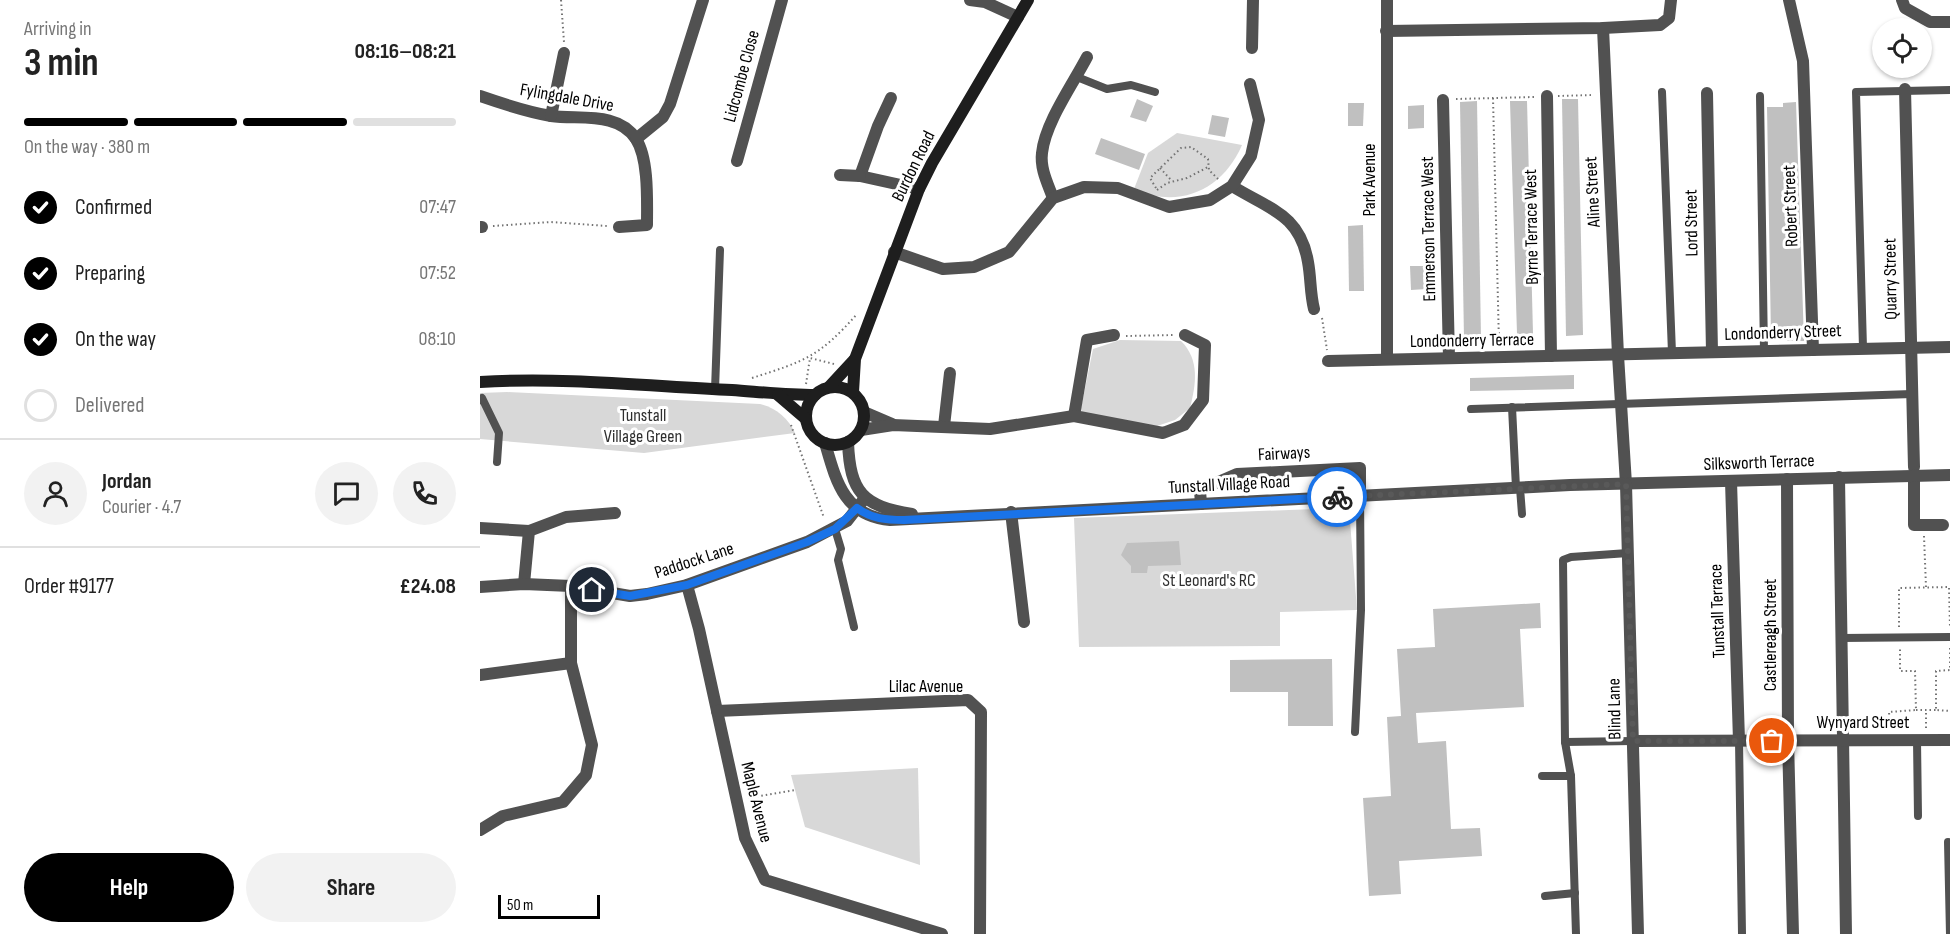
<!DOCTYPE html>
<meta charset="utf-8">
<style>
body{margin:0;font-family:"Sofia Sans Condensed",sans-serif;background:#f2f2f2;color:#222;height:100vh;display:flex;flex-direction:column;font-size:22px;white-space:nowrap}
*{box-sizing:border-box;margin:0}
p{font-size:20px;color:#767676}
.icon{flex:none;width:33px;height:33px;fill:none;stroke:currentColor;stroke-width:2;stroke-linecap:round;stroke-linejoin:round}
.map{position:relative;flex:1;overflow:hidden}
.sheet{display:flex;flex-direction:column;background:#fff;width:480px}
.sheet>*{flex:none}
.fabs{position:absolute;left:1392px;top:18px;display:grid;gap:12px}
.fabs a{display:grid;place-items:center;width:60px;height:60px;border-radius:50%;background:#fff;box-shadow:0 2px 4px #0004;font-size:30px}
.scale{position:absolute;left:18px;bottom:15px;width:102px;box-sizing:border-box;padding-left:6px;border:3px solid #000;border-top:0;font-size:16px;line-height:21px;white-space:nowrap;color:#000;-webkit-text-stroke:4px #fff;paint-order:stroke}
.pin{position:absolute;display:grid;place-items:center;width:51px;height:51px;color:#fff;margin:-26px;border:3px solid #fff;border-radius:50%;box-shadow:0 2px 6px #0007}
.courier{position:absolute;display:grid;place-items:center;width:60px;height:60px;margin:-30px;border:4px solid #1a73e8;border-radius:50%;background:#fff;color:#222;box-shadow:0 2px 8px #0007}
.summary em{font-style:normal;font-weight:700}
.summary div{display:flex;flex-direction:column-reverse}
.summary{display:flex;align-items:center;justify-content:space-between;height:102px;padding:0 24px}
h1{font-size:39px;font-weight:700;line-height:45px}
.bar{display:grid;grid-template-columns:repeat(4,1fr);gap:9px 6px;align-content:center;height:72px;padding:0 24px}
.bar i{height:8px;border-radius:4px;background:#e0e0e0}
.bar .selected{background:#000}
.bar p{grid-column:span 4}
.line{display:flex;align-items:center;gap:15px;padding:0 24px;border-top:2px solid #e0e0e0}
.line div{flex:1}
.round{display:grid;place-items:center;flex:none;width:63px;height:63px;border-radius:32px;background:#f2f2f2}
ol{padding:0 24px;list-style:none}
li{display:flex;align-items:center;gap:18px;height:66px}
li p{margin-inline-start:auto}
li .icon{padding:6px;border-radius:50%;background:#000;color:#fff;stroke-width:4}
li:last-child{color:#767676}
li i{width:33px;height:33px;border:3px solid #e0e0e0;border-radius:50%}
.primary-button{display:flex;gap:12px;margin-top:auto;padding:12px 24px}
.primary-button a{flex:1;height:69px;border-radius:36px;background:#000;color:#fff;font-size:24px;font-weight:700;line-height:69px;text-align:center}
.primary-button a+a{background:#f2f2f2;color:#222}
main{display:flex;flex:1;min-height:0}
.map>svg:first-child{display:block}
.green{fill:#d8d8d8}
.building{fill:#c0c0c0}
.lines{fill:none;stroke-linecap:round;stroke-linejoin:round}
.path{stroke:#737373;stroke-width:2;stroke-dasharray:1.5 3;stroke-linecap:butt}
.service{stroke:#515151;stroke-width:8}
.minor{stroke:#515151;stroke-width:12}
.tertiary{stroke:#515151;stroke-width:12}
.secondary{stroke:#1e1e1e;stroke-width:12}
.done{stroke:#595959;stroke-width:6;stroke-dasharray:0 10.8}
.route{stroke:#1a73e8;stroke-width:8}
.labels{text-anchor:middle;stroke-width:6;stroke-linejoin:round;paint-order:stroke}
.street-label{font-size:18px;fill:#000;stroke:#fff}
.park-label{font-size:18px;fill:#2f2f2f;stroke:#fff}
</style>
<main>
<section class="sheet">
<div class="summary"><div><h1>3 min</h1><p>Arriving in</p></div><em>08:16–08:21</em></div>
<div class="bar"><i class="selected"></i><i class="selected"></i><i class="selected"></i><i></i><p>On the way · 380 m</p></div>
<ol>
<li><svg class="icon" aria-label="check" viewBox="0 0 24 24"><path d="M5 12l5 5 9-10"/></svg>Confirmed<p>07:47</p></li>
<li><svg class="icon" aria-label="check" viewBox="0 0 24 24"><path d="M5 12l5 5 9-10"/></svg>Preparing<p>07:52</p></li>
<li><svg class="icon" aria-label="check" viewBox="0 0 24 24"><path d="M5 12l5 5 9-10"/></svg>On the way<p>08:10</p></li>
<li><i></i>Delivered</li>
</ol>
<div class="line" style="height:108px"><a class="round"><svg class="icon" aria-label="person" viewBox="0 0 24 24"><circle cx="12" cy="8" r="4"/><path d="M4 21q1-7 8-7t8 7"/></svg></a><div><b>Jordan</b><p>Courier · 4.7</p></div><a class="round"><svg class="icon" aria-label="chat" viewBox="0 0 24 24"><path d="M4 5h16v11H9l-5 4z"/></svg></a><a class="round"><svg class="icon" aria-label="phone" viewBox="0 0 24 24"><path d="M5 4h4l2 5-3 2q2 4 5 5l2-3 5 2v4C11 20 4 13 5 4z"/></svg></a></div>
<div class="line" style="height:78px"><div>Order #9177</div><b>£24.08</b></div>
<div class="primary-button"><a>Help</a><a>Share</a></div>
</section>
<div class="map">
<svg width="1470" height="934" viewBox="0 0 1470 934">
<rect width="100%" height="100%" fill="#fff"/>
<g class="green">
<path d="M 697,133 L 762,145 C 743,189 700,210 654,189 L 668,153 Z"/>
<path d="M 640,340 L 701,341 C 720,360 716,384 710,408 L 695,420 L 677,426 L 602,415 L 601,408 L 613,349 Z"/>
<path d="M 27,392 L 280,404 C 296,408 308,418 315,433 L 164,453 L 0,439 L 0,393 Z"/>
<polygon points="861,508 870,521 877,610 800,612 800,646 599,647 594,518"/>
<polygon points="438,768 440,865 325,827 311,775"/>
</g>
<g class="building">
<polygon points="657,99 673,106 666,122 650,117"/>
<polygon points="1082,99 1098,99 1103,335 1086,336"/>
<polygon points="997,101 1001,339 984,339 980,102"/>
<polygon points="1030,101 1047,101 1053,334 1037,334"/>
<polygon points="1316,102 1324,341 1307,341 1307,336 1291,337 1287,107 1303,107 1303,103"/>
<polygon points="868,103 884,103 883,126 868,126"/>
<polygon points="944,105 944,128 928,129 928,106"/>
<polygon points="732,115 749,118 745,137 728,134"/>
<polygon points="621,138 665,154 659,170 615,154"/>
<polygon points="883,225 884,291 869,291 868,226"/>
<polygon points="930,266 946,266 947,289 931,290"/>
<polygon points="1094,375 1094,389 990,391 990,378"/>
<polygon points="699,541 701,565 668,566 667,573 651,573 651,566 641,555 647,543"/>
<polygon points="1060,603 1061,628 1040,629 1044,707 936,713 938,743 966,741 971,829 1000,828 1002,856 919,861 921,894 889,896 883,798 911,796 907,717 921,716 917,649 955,647 953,609"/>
<polygon points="852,659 853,726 808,726 808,692 750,692 750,660"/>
</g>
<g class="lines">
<g class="path">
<polyline points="81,0 84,42"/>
<polyline points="1078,96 1114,95"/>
<polyline points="1013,98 1019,344"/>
<polyline points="976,99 1054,97"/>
<polyline points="680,168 692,181"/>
<polyline points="676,188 670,178 701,148 711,147 728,159 729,170 739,180"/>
<polyline points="677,190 687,183 707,178 728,167"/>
<polyline points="13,226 71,222 127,226"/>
<polyline points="842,318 847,350"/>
<polyline points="646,336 694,335"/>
<path d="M 272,378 C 325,361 339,357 377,314"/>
<polyline points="326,384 330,358 354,364"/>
<polyline points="311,425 344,518"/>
<polyline points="1444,536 1446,587"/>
<polyline points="1419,627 1419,588 1469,587 1470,627"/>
<polyline points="1470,648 1470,670 1456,671 1456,710 1470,711"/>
<polyline points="1436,710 1456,710"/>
<polyline points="1410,728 1409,712 1436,710 1435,671 1420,671 1420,647"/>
<polyline points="1446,728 1446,710"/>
<polyline points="268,798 315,790"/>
</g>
<g class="service">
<polyline points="597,77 627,89 651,85 675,92"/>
<polyline points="1182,92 1192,353"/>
<polyline points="1280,96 1284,351"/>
<polyline points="1383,348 1376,92 1470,90"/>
<polyline points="235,390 240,250"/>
<polyline points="0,400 2,398 19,433 17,462"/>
<polyline points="1032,407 1036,488"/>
<polyline points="991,409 1432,394"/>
<polyline points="1040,488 1042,514"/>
<polyline points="355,529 361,549 358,560 374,627"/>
<polyline points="1361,638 1470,637"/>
<polyline points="875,732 881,610 880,496"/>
<polyline points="1437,740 1438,816"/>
<polyline points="1259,741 1262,934"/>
<polyline points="1085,742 1153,741"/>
<polyline points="1062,776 1091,776"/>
<polyline points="1468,842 1470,934"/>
<polyline points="1065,896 1095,893"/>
<polyline points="1096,934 1091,776 1085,742 1083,560 1091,557 1148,553"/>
</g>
<g class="minor">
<polyline points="490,0 505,2 538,17"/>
<polyline points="1309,0 1323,61 1333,350"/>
<polyline points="1422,0 1425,8 1450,22 1470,22"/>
<polyline points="1123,28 1138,355 1146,484"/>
<polyline points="906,31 1123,28 1180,25 1189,18 1191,0"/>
<polyline points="772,48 773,0"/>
<polyline points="1425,89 1434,467"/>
<polyline points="1227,93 1232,352"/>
<path d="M 0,96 C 23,104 47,112 71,116 C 99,120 138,111 156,139 C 169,159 167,202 167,225 L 139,227"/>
<polyline points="1067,96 1071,356"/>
<polyline points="411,98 398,126 380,176 439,189"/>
<polyline points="963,100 969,358"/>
<polyline points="71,116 84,53"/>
<polyline points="156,139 183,117 190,104 223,0"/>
<polyline points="257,161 302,0"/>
<polyline points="360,175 380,176"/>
<path d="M 752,186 C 789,209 820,214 828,262 C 831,278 830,293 834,309"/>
<path d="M 573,198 C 568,184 560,169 562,153 C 565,123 593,84 607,57"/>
<polyline points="0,227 2,227"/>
<polyline points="414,252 463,269 494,267 529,252 573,198 604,187 638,188 689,207 730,200 752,186 771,156 779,120 770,84"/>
<polyline points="907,359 907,0"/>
<polyline points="848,361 1470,347"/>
<polyline points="384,412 412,424"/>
<polyline points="594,416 607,340 634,335"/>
<polyline points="464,426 470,373"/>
<polyline points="381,430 413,425 510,429 594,416 683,433 704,425 723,400 725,345 705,335"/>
<polyline points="1359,477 1366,934"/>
<polyline points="1434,477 1434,525 1463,525"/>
<polyline points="1307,479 1308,740 1313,934"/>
<polyline points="1251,481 1259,741"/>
<polyline points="721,504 720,490 757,474 880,468 880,496"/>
<polyline points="531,512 544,622"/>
<polyline points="0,528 49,531"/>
<polyline points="44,584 49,531 86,517 135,513"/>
<polyline points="207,585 219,629 265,838 285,880 462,934"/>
<polyline points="0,675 91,663"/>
<polyline points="237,711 488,700 501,712 500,934"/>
<polyline points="1153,741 1470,740"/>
<polyline points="0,830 23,816 83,802 106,775 112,745 91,663 91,586"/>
</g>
<g class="tertiary">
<path d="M 368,442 C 370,493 383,506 432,514"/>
<path d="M 345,443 C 356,481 364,516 410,520 L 1090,485 L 1470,475"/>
<polyline points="1146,484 1158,934"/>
<polyline points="0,587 44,584 91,586 150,596 167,594 207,585 327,542 367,521 385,498"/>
</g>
<g class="secondary">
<path d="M 0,382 C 84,377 168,386 252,390 C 280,392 307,395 335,395"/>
<circle cx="355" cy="416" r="29"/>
<polyline points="349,387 374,360"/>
<polyline points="373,392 375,359 439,189 452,163 548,0"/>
<polyline points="298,395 326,419"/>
</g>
</g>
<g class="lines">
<polyline class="done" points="857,497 1146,484 1153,741 1292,741"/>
<path class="route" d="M 112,590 L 150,596 L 207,585 L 327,542 L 355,529 L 377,508 C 392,519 406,520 424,520 L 857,497"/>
</g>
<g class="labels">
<g class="street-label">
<text transform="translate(261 76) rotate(-75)" y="6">Lidcombe Close</text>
<text transform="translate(87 97) rotate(10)" y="6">Fylingdale Drive</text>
<text transform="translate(433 166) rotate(-64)" y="6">Burdon Road</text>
<text transform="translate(889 180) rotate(-90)" y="6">Park Avenue</text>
<text transform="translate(1112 192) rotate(-93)" y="6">Aline Street</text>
<text transform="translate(1310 206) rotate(-92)" y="6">Robert Street</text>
<text transform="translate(1211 223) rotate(-91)" y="6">Lord Street</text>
<text transform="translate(1051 227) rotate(-91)" y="6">Byrne Terrace West</text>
<text transform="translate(948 229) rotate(-91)" y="6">Emmerson Terrace West</text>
<text transform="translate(1410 279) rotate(-91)" y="6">Quarry Street</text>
<text transform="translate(1303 332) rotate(-2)" y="6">Londonderry Street</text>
<text transform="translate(992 340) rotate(-1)" y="6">Londonderry Terrace</text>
<text transform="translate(804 453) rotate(-3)" y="6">Fairways</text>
<text transform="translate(1279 462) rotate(-2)" y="6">Silksworth Terrace</text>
<text transform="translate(749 484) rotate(-3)" y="6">Tunstall Village Road</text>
<text transform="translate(214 560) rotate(-18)" y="6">Paddock Lane</text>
<text transform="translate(1237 611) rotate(-92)" y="6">Tunstall Terrace</text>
<text transform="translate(1290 635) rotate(-90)" y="6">Castlereagh Street</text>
<text x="446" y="692">Lilac Avenue</text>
<text transform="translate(1134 709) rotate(-91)" y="6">Blind Lane</text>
<text x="1383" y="728">Wynyard Street</text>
<text transform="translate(277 802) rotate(76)" y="6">Maple Avenue</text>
</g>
<g class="park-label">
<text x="163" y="421">Tunstall<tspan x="163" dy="21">Village Green</tspan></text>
<text x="729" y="586">St Leonard's RC</text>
</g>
</g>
</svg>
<div class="fabs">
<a><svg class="icon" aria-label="locate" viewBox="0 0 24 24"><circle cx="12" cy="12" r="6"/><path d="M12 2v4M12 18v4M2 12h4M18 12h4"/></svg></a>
</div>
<div class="scale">50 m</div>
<div class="pin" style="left:1292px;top:741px;background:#ea580c"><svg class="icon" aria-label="bag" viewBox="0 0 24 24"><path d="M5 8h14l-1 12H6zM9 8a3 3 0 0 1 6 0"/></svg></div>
<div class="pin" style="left:112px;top:590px;background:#1f2937"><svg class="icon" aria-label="home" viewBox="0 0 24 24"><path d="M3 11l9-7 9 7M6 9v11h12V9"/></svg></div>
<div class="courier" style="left:857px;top:497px"><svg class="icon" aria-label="bike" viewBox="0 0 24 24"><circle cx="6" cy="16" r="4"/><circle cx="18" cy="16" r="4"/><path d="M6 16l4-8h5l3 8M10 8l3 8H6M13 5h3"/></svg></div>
</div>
</main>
